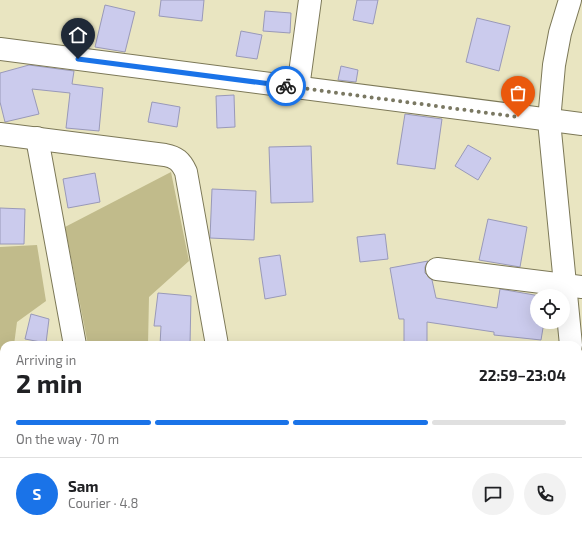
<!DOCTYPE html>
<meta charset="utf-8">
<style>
body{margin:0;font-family:"Exo 2",sans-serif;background:#f2f2f2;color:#202124;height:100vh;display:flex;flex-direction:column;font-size:15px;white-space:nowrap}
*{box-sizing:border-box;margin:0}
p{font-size:13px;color:#757577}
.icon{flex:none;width:22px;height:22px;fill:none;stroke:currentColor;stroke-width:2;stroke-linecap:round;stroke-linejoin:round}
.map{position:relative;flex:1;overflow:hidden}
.panel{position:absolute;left:0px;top:341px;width:582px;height:196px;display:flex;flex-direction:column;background:#fff;border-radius:12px 12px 0 0;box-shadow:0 4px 16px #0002}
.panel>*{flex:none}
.fabs{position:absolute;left:530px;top:289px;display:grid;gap:8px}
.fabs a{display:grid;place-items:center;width:40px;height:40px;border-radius:50%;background:#fff;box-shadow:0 4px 16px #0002;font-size:20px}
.pin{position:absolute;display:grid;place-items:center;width:34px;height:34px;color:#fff;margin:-41px -17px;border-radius:50% 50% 50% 0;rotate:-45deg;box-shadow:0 0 4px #0007}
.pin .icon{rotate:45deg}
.courier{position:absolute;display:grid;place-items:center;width:40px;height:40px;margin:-20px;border:3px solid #1a73e8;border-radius:50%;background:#fff;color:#222;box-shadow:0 1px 5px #0007}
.head em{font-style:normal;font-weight:700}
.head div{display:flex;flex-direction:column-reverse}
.head{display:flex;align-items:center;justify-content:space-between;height:68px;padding:0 16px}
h1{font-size:26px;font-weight:700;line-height:30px}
.bar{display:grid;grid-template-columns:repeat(4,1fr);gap:6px 4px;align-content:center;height:48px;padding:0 16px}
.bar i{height:5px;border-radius:3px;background:#e0e0e0}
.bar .active{background:#1a73e8}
.bar p{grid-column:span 4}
.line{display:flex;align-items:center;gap:10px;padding:0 16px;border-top:1px solid #e0e0e0}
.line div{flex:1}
.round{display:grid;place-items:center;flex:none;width:42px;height:42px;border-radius:21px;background:#f2f2f2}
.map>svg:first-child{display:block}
.green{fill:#c1bb8b}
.building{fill:#cbcbed;stroke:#9999b9}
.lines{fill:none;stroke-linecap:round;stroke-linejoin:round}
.minor-casing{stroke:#7c7857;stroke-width:24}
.tertiary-casing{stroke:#7c7857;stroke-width:24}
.minor{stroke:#fff;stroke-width:22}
.tertiary{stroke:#fff;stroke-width:22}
.done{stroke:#7a7862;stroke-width:4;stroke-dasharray:0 7.2}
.route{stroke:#1a73e8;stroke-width:5}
</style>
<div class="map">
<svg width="582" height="537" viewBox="0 0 582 537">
<rect width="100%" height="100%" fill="#e9e5c1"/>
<g class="green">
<polygon points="171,172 189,261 149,297 148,345 88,345 65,227"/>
<polygon points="37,245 46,301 17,322 14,345 4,345 4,408 0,408 0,247"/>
</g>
<g class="building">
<polygon points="161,0 204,0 202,21 159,16"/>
<polygon points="357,0 378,0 373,24 353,20"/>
<polygon points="105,5 135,12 125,52 95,47"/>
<polygon points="265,11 291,13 290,33 263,31"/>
<polygon points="477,18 510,26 499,71 466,62"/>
<polygon points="241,31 262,35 257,59 236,56"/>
<polygon points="29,65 74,71 72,84 103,88 99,131 66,128 70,93 32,89 39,114 5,122 0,102 0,73"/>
<polygon points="341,66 358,70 356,82 338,80"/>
<polygon points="234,95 235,127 217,128 216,96"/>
<polygon points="152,102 180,107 177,127 148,122"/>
<polygon points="405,114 442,119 435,169 397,164"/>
<polygon points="468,145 491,158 478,180 455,166"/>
<polygon points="311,146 313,202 271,203 269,147"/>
<polygon points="95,173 100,202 68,208 63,179"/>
<polygon points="212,189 256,191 254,240 210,238"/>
<polygon points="0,208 25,209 24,244 0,244"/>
<polygon points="488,219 527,227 520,267 479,260"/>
<polygon points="385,234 388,259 360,262 357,237"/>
<polygon points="280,255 286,295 265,299 259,258"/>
<polygon points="428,261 425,267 425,273 432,280 436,298 497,308 500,289 540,296 537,296 537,322 544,322 541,340 494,335 494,332 427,322 427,345 404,345 404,319 399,319 390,268"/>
<polygon points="158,293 191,296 190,345 160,345 161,326 154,326"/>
<polygon points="31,314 49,319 46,343 25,339"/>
</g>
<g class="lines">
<defs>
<g id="minor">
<polyline points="0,49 582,124"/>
<polyline points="298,88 310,0"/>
<path d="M 0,134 L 165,155 C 176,157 181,161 186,172 L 217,345"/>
<polyline points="37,138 75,345"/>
<polyline points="437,269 582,287"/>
<polyline points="578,391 582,392"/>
<polyline points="133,537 133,533"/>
</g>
<g id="tertiary">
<polyline points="570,0 560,33 554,65 549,121 571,345"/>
<polyline points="531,537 533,533"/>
</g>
</defs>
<use href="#minor" class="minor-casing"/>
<use href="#tertiary" class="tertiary-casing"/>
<use href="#minor" class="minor"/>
<use href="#tertiary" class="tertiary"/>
</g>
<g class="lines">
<polyline class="done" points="286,86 518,117"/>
<polyline class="route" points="78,59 286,86"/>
</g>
</svg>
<div class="fabs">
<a><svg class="icon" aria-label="locate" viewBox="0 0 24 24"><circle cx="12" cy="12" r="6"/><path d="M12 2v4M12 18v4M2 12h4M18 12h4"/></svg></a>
</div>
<div class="pin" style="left:518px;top:117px;background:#ea580c"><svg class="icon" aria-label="bag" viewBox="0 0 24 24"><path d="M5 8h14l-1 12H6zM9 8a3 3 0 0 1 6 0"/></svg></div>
<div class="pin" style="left:78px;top:59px;background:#1f2937"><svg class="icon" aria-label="home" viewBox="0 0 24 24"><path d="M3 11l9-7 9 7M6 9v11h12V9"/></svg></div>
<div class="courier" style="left:286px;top:86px"><svg class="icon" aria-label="bike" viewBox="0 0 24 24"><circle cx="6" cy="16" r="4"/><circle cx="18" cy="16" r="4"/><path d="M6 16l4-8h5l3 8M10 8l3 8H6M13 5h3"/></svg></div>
<section class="panel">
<div class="head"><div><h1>2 min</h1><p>Arriving in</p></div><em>22:59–23:04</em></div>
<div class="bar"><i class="active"></i><i class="active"></i><i class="active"></i><i></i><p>On the way · 70 m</p></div>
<div class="line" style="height:72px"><b class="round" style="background:#1a73e8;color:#fff">S</b><div><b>Sam</b><p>Courier · 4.8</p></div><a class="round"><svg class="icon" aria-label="chat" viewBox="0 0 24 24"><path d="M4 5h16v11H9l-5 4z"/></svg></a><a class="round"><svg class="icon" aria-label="phone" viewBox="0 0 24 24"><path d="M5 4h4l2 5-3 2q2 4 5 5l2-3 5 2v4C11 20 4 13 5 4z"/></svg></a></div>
</section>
</div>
